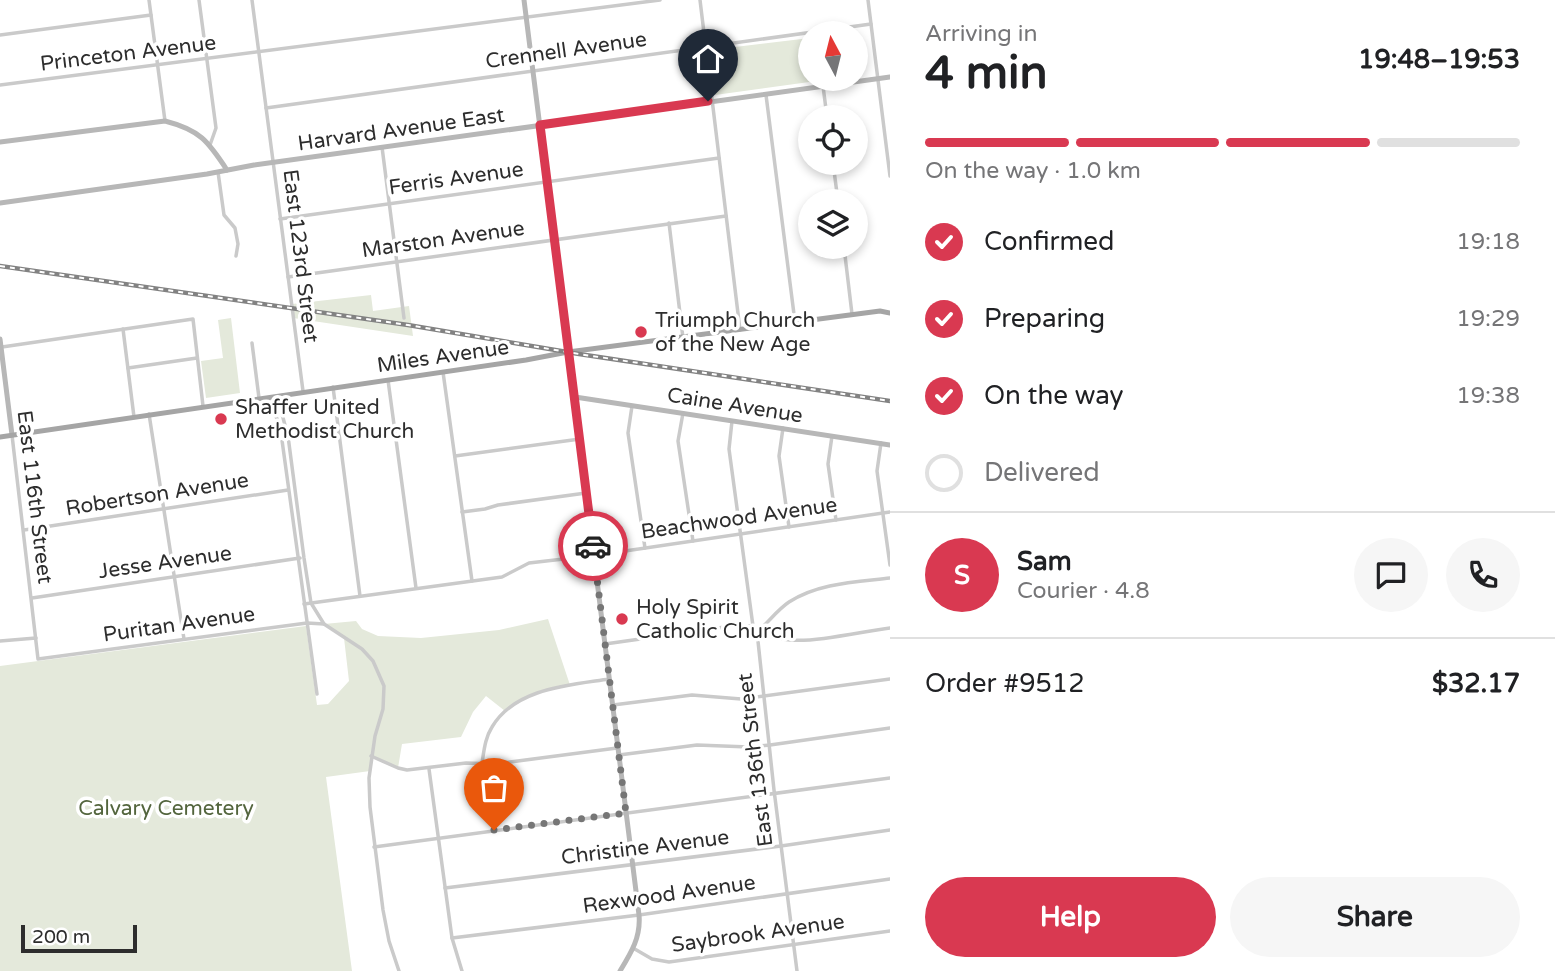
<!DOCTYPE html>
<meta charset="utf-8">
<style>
body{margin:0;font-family:"Varela Round",sans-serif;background:#f6f6f6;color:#202124;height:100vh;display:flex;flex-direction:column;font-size:26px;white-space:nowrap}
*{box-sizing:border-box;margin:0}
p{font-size:23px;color:#757577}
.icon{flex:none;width:38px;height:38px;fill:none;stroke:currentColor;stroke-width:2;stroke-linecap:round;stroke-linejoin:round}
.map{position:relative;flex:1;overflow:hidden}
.panel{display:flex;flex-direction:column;background:#fff;width:665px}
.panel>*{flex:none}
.needle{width:46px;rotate:353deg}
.fabs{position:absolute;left:798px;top:21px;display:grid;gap:14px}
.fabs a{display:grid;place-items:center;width:70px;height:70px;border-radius:50%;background:#fff;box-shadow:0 4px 10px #0003;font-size:35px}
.scale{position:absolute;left:21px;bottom:18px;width:116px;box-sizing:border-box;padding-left:7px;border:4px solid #2d2d2d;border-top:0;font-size:19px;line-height:24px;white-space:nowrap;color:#2d2d2d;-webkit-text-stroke:5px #fff;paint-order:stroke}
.pin{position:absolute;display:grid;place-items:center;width:60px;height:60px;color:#fff;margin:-72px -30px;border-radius:50% 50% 50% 0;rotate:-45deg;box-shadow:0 0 7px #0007}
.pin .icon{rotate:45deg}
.courier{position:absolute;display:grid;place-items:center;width:70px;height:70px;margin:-35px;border:5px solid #d93951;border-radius:50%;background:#fff;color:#222;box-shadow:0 2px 9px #0007}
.headline em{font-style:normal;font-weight:700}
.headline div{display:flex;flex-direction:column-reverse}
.headline{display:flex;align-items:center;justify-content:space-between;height:119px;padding:0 35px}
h1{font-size:46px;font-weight:700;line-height:52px}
.bar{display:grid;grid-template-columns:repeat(4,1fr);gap:10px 7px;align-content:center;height:84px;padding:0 35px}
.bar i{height:9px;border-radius:5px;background:#e0e0e0}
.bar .selected{background:#d93951}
.bar p{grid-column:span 4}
.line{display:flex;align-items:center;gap:18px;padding:0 35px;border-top:2px solid #e0e0e0}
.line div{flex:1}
.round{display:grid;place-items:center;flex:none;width:74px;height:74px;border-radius:37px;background:#f6f6f6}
ol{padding:0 35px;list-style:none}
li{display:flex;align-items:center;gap:21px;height:77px}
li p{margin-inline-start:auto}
li .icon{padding:7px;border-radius:50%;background:#d93951;color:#fff;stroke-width:4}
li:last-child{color:#757577}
li i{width:38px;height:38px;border:4px solid #e0e0e0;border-radius:50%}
.action{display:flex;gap:14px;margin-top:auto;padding:14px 35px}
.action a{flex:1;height:80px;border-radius:42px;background:#d93951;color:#fff;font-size:28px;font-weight:700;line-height:80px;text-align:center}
.action a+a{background:#f6f6f6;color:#202124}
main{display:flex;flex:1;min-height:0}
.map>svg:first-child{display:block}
.green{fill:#e4e9db}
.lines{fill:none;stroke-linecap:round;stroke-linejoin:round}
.street{stroke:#cacaca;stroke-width:3.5}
.secondary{stroke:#b7b7b7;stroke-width:5}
.primary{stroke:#a5a5a5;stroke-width:5}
.rail-casing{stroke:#828282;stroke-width:4.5}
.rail{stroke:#fff;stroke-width:2;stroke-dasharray:5;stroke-linecap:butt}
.done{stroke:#767676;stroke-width:7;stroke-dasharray:0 12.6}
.route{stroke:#d93951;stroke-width:9}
.poi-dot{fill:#d93951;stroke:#fff;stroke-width:2.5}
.labels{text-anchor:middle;stroke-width:7;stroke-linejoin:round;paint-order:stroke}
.street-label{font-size:21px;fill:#2d2d2d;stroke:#fff}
.poi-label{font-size:21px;fill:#2d2d2d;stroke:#fff;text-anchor:start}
.park-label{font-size:21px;fill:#53653d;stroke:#fff}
</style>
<main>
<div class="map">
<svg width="890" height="971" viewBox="0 0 890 971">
<rect width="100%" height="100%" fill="#fff"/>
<g class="green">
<polygon points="810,38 810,79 831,79 715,95 710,50"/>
<polygon points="371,295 373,311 409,306 413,336 293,318 292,304"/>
<polygon points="231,318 240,393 206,398 201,361 223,358 218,320"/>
<polygon points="548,619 570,685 532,695 505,711 486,696 473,712 461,737 402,744 398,768 372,756 370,771 326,777 352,971 0,971 0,666 306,626 317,705 328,704 349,681 344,638 324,624 356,621 362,629 378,636 421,638 499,630"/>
</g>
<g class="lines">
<g class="street">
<polyline points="149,0 165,121"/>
<polyline points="199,0 216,128 210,145"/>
<polyline points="252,0 303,391"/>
<polyline points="700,0 740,330"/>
<polyline points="868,0 890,176"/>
<polyline points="0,35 151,15"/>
<polyline points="0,85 660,0"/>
<polyline points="823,86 827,117"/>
<polyline points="766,95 795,322"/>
<polyline points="266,108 871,24"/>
<polyline points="382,147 404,318"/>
<polyline points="833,163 838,201"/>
<polyline points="218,172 224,215 235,228 238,244 236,256"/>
<polyline points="280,219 719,158"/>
<polyline points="669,223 683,338"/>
<polyline points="844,247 852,314"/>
<polyline points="288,277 726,216"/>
<polyline points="123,329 134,417"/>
<polyline points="252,343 259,398"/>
<polyline points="2,347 193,319 203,406"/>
<polyline points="128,368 197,358"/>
<polyline points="443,372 472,581"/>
<polyline points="388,380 416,588"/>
<polyline points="333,387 360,596"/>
<polyline points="277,396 288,436 304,558 311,603 324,624 362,649 373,661 384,686 383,709 375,736 369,778 370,807 383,910 389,941 399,971"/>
<polyline points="268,399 278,421 281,433 317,694"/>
<polyline points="632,406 628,433 645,548"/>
<polyline points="683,413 678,441 693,541"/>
<polyline points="149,414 184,639"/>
<polyline points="732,421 729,449 753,626 757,632 774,790 797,971"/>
<polyline points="783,428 779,456 789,527"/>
<polyline points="12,435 38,659 307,623 324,624"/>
<polyline points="832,436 828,464 836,520"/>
<polyline points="881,443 877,471 890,565"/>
<polyline points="455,456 580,439"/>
<polyline points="462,512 485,509 498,505 586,493"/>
<polyline points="24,530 288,490"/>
<polyline points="32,598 300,558"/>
<polyline points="304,604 502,577 529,563 598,555 890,512"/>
<path d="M 757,632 C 768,623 777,610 789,602 C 818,583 856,582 890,578"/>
<path d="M 757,632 C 768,636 778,639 790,640 C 818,642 860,632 890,628"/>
<polyline points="0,641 36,638"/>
<polyline points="605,644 732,626 752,626"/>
<polyline points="613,705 692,695 741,699 890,679"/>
<polyline points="619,755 697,745 749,747 770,745 890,728"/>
<polyline points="371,756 398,768 407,770 466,763 495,764 617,748"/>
<path d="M 482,763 C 484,751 485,738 492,727 C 515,688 570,685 609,679"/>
<polyline points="429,769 452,938 462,971"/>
<polyline points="374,847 890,778"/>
<polyline points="445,888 781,846 890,830"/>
<polyline points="452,938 639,915 890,879"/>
<polyline points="633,948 652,959 669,962 890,931"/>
</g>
<g class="secondary">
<path d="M 524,0 L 639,915 C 641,937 631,953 620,971"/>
<path d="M 0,142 L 165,121 C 200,130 208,141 227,170"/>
<polyline points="0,203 207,174 254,165 890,77"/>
<polyline points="0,339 12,435"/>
<polyline points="575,397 890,445"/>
</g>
<polyline class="primary" points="0,437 526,360 568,352 880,311 890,313"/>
<defs>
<polyline id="rail" points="0,266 408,325 579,354 890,401"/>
</defs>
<use href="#rail" class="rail-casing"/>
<use href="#rail" class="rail"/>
</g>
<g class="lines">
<polyline class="done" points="494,830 626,813 593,546"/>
<polyline class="route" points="593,546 540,125 708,101"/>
</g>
<g class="poi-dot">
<circle cx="641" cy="332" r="7"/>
<circle cx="221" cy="419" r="7"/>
<circle cx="622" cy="619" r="7"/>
</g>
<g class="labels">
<g class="street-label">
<text transform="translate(566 50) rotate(-8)" y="7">Crennell Avenue</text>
<text transform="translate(128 53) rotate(-7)" y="7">Princeton Avenue</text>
<text transform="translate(401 129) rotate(-8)" y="7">Harvard Avenue East</text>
<text transform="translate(456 178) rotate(-8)" y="7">Ferris Avenue</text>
<text transform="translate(443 239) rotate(-8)" y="7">Marston Avenue</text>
<text transform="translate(301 256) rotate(83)" y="7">East 123rd Street</text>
<text transform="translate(443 356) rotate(-8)" y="7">Miles Avenue</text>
<text transform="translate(735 405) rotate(9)" y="7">Caine Avenue</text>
<text transform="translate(157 494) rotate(-9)" y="7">Robertson Avenue</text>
<text transform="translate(35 497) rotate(83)" y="7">East 116th Street</text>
<text transform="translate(739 518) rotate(-8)" y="7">Beachwood Avenue</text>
<text transform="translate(165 562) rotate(-8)" y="7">Jesse Avenue</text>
<text transform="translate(179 624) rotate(-8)" y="7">Puritan Avenue</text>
<text transform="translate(755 760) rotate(-97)" y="7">East 136th Street</text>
<text transform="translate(645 847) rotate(-7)" y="7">Christine Avenue</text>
<text transform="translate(669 894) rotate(-8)" y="7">Rexwood Avenue</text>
<text transform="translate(758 933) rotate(-8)" y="7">Saybrook Avenue</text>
</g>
<g class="poi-label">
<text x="655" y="327">Triumph Church<tspan x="655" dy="24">of the New Age</tspan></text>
<text x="235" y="414">Shaffer United<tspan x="235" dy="24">Methodist Church</tspan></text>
<text x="636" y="614">Holy Spirit<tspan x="636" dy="24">Catholic Church</tspan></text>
</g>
<g class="park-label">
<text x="166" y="815">Calvary Cemetery</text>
</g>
</g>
</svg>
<div class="fabs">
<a><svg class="needle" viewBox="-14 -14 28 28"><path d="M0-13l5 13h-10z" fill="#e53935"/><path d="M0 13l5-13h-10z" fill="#757577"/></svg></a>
<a><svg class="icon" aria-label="locate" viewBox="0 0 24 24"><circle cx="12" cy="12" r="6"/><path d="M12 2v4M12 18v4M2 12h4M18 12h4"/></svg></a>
<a><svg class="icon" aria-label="layers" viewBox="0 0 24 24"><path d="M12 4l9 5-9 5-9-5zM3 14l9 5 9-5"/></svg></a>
</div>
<div class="scale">200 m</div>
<div class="pin" style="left:494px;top:830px;background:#ea580c"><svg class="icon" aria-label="bag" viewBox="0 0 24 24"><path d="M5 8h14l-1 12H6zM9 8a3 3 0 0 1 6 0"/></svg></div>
<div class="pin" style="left:708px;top:101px;background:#1f2937"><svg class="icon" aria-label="home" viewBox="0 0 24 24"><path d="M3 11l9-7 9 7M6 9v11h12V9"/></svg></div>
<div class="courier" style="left:593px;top:546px"><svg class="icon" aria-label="car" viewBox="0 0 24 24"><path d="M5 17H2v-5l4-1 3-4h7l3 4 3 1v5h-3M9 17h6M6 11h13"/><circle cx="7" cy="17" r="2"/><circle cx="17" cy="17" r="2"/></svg></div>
</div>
<section class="panel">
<div class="headline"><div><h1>4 min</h1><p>Arriving in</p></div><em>19:48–19:53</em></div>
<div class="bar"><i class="selected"></i><i class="selected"></i><i class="selected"></i><i></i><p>On the way · 1.0 km</p></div>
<ol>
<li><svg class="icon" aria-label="check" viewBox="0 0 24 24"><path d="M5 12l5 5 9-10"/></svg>Confirmed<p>19:18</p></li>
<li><svg class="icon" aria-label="check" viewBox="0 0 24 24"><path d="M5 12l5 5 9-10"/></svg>Preparing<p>19:29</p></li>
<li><svg class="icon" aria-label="check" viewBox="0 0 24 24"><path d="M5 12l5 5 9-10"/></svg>On the way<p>19:38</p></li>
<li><i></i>Delivered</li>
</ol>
<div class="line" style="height:126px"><b class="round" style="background:#d93951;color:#fff">S</b><div><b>Sam</b><p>Courier · 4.8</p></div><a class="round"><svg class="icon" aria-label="chat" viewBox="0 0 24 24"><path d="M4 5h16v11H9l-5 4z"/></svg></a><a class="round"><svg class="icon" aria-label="phone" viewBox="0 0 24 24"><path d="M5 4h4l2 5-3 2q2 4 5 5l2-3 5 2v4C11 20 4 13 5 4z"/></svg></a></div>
<div class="line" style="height:91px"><div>Order #9512</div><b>$32.17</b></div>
<div class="action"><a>Help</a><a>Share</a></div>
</section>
</main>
